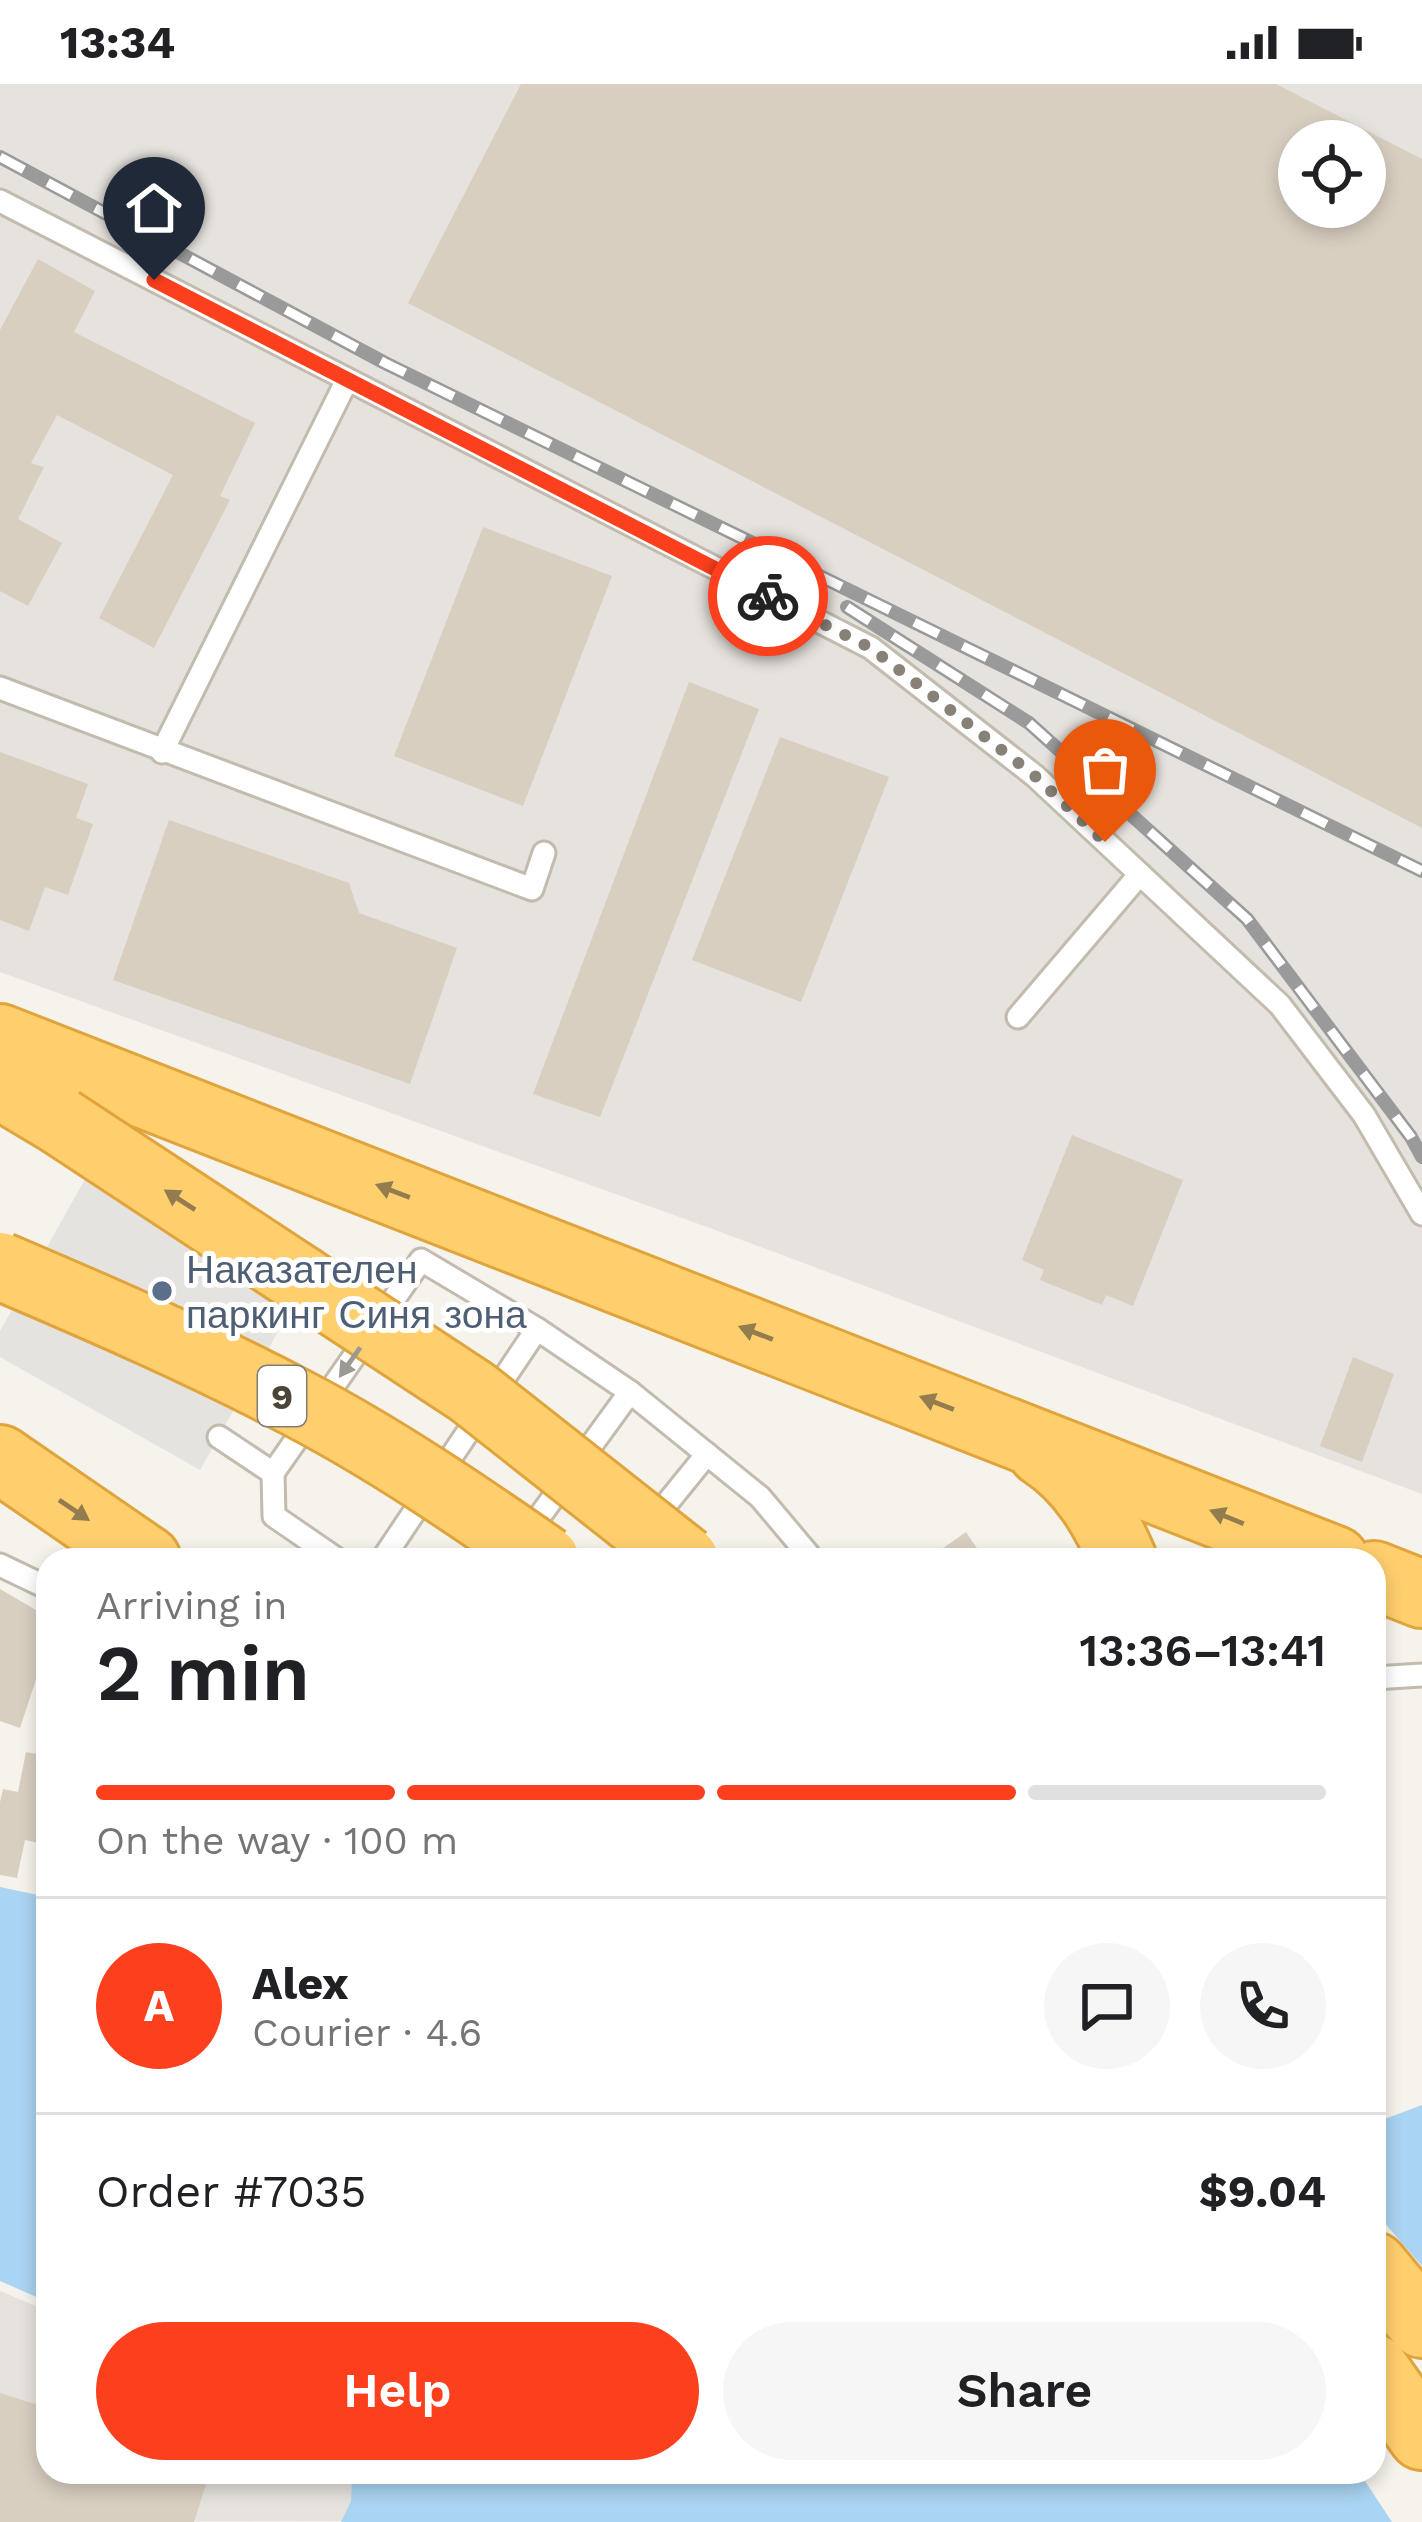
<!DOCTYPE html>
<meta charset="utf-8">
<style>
body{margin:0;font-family:"Work Sans",sans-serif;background:#f6f6f6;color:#202124;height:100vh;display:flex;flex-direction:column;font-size:45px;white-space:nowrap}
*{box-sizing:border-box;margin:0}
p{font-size:39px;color:#757577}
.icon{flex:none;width:66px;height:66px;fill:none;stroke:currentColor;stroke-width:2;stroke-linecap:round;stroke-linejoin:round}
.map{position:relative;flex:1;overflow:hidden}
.sheet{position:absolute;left:36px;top:1464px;width:1350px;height:936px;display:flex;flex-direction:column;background:#fff;border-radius:36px;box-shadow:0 6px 18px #0003}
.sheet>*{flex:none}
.tools{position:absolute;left:1278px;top:36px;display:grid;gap:24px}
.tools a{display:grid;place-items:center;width:108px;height:108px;border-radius:50%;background:#fff;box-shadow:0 6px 18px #0003;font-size:60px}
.pin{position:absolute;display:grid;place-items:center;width:102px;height:102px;color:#fff;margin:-123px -51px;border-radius:50% 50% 50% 0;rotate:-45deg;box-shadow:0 0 12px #0007}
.pin .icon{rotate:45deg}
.courier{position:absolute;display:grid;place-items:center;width:120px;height:120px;margin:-60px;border:9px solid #fc3f1d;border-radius:50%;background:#fff;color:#222;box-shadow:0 3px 15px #0007}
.head em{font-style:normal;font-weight:600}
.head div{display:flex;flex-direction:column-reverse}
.head{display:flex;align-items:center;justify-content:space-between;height:204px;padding:0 60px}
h1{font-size:78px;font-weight:600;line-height:90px}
.bar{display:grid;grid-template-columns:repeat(4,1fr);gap:18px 12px;align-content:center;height:144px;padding:0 60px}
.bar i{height:15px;border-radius:9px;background:#e0e0e0}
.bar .selected{background:#fc3f1d}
.bar p{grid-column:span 4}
.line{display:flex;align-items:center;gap:30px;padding:0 60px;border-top:3px solid #e0e0e0}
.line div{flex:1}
.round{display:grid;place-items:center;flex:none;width:126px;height:126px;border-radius:63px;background:#f6f6f6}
.primary-button{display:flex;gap:24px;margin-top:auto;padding:24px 60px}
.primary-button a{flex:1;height:138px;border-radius:72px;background:#fc3f1d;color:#fff;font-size:48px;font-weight:600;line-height:138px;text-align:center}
.primary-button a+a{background:#f6f6f6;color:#202124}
.status{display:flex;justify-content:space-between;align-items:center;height:84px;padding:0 60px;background:#fff;direction:ltr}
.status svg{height:33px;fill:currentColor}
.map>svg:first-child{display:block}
.industrial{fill:#e6e2dd;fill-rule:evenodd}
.parking{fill:#e5e3e0}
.water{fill:#a9d4f2}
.pier{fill:#f6f3ec}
.building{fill:#d8cfc1;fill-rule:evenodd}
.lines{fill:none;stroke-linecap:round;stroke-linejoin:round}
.lane-casing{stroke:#c2bbae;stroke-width:27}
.highway-casing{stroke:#e0a43c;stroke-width:72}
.lane{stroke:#fff;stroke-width:21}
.highway{stroke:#ffcf6e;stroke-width:66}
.rail-casing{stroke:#9a9a9a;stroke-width:14}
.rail{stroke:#fff;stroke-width:9;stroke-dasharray:27;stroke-linecap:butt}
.highway-bridge-casing{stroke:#e0a43c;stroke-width:72;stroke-linecap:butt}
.highway-bridge{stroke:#ffcf6e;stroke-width:66}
.oneway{fill:#937c4e}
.oneway2{fill:#9c9892}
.done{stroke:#878178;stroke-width:12;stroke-dasharray:0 21.6}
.route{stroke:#fc3f1d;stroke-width:15}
.service-dot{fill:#5c6f8a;stroke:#fff;stroke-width:4.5}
.labels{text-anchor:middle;stroke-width:10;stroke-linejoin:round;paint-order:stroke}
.shield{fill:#fff;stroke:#817c74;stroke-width:3}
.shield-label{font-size:36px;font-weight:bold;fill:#4b4439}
.service-label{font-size:39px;fill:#4e5e75;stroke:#fff;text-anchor:start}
</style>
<div class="status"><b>13:34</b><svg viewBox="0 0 49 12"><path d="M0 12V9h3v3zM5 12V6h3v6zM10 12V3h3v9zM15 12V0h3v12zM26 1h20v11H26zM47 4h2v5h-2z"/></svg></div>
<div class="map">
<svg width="1422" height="2438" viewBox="0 0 1422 2438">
<rect width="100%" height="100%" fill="#f6f3ec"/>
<g class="industrial">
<path d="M 0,0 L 1422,0 L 1422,1410 L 707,1143 L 0,888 ZM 1299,57 L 1365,57 L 1365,123 L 1299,123 Z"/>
<polygon points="0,2207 48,2227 48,2388 352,2388 351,2417 342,2437 0,2438"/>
</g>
<polygon class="parking" points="112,1047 324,1166 200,1386 0,1273 0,1247"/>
<g class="water">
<polygon points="48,1800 48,2218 0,2197 0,1803 38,1811"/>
<polygon points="1422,2021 1422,2438 341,2438 351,2417 352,2388 1374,2388 1374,2039"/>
</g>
<polygon class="pier" points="1374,2127 1422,2182 1422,2438 1392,2438 1359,2388 1374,2388"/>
<g class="building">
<path d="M 521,0 L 1276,0 L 1422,75 L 1422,744 L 408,219 ZM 1299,57 L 1365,57 L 1365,123 L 1299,123 Z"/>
<polygon points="38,175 95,207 74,248 255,339 220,412 230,416 154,564 99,534 173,391 57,331 31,379 44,383 18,435 62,459 28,522 0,507 0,246"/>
<polygon points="483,443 612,492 523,722 394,672"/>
<polygon points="689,598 759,625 600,1033 533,1010"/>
<polygon points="780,653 889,693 801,918 692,876"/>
<polygon points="0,668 88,700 76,734 93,740 68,811 45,803 29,847 0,836"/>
<polygon points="169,736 349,799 359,829 457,864 410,1000 113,896"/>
<polygon points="1072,1051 1183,1096 1133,1222 1106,1211 1102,1221 1040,1196 1044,1186 1022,1176"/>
<polygon points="1353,1273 1394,1290 1362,1378 1320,1362"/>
<polygon points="966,1448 985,1476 926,1476"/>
<polygon points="0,1505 48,1533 48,1559 20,1644 0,1637"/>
<polygon points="26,1668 48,1672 48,1761 25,1756 17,1794 0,1791 0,1718 3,1705 18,1708"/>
<polygon points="0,2309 48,2324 48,2388 210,2388 194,2438 0,2438"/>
</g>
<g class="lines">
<defs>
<g id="lane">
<polyline points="0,117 871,564 1035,692 1280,921 1364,1031 1422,1130"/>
<polyline points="0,604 532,805 544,769"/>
<polyline points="162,668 347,296"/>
<polyline points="1018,933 1140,790"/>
<polyline points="219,1353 273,1389"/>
<polyline points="526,1451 630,1308"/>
<polyline points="338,1476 274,1432 273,1389 421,1176 537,1245 630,1308 760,1413 813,1476"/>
<polyline points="382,1476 537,1245"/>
<polyline points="621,1476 707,1370"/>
<polyline points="0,1481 48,1504"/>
<polyline points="1374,1594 1422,1591"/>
</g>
<g id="highway">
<polyline points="0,954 1335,1476"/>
<polyline points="0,1001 60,1037"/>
<path d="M 1042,1368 C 1082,1394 1105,1434 1123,1476"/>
<polyline points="0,1375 147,1476"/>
<polyline points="1374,1491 1422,1510"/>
<polyline points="1374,2182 1422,2240"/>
<polyline points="1374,2284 1422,2352"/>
</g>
</defs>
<use href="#lane" class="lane-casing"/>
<use href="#highway" class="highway-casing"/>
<use href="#lane" class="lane"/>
<use href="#highway" class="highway"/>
<defs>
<g id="rail">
<polyline points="0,73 385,279 1422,787"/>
<polyline points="847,523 1029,639 1247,835 1411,1053 1422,1073"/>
</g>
</defs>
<use href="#rail" class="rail-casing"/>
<use href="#rail" class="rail"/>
<defs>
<g id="highway-bridge">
<polyline points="60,1037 472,1308 685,1476"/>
<path d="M 0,1182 C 101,1225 202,1269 299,1320 C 385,1365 467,1421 546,1476"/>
</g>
</defs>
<use href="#highway-bridge" class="highway-bridge-casing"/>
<use href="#highway-bridge" class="highway-bridge"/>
</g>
<defs><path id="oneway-solid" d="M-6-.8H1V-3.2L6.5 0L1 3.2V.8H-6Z" transform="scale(3)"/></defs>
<g class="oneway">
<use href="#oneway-solid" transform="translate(393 1107) rotate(-159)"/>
<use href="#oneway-solid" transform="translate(180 1116) rotate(-147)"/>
<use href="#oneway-solid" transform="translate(756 1249) rotate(-159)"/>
<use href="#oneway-solid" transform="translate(937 1319) rotate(-159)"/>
<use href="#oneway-solid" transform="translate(74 1426) rotate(34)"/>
<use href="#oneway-solid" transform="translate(1227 1433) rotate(-158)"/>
</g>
<use class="oneway2" href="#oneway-solid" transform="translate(350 1278) rotate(125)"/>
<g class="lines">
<polyline class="done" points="768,512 871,564 1035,692 1105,758"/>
<polyline class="route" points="154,196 768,512"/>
</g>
<circle class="service-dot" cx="162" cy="1207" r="12"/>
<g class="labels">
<rect class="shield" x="258" y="1282" width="48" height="60" rx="9"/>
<g class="shield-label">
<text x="282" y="1325">9</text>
</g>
<g class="service-label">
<text x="186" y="1199">Наказателен<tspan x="186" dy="45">паркинг Синя зона</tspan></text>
</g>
</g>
</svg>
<div class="tools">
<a><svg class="icon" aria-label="locate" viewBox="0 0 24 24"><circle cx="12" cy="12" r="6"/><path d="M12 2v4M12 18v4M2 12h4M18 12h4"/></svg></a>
</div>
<div class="pin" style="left:1105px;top:758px;background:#ea580c"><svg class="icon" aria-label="bag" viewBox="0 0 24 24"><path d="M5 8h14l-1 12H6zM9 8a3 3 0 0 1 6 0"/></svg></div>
<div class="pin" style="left:154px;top:196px;background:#1f2937"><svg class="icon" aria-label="home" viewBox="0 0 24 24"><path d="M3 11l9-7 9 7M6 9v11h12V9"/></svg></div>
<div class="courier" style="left:768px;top:512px"><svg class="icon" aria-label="bike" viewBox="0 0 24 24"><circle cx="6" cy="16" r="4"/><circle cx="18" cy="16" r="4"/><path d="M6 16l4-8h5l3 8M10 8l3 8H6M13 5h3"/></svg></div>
<section class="sheet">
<div class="head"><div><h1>2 min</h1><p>Arriving in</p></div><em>13:36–13:41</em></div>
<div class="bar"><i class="selected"></i><i class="selected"></i><i class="selected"></i><i></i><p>On the way · 100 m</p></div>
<div class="line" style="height:216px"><b class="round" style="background:#fc3f1d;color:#fff">A</b><div><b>Alex</b><p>Courier · 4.6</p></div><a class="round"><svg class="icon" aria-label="chat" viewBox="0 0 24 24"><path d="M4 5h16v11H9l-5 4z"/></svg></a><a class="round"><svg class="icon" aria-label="phone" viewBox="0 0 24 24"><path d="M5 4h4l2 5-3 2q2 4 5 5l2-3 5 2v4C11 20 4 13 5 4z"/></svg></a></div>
<div class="line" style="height:156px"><div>Order #7035</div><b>$9.04</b></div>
<div class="primary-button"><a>Help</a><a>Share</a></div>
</section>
</div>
